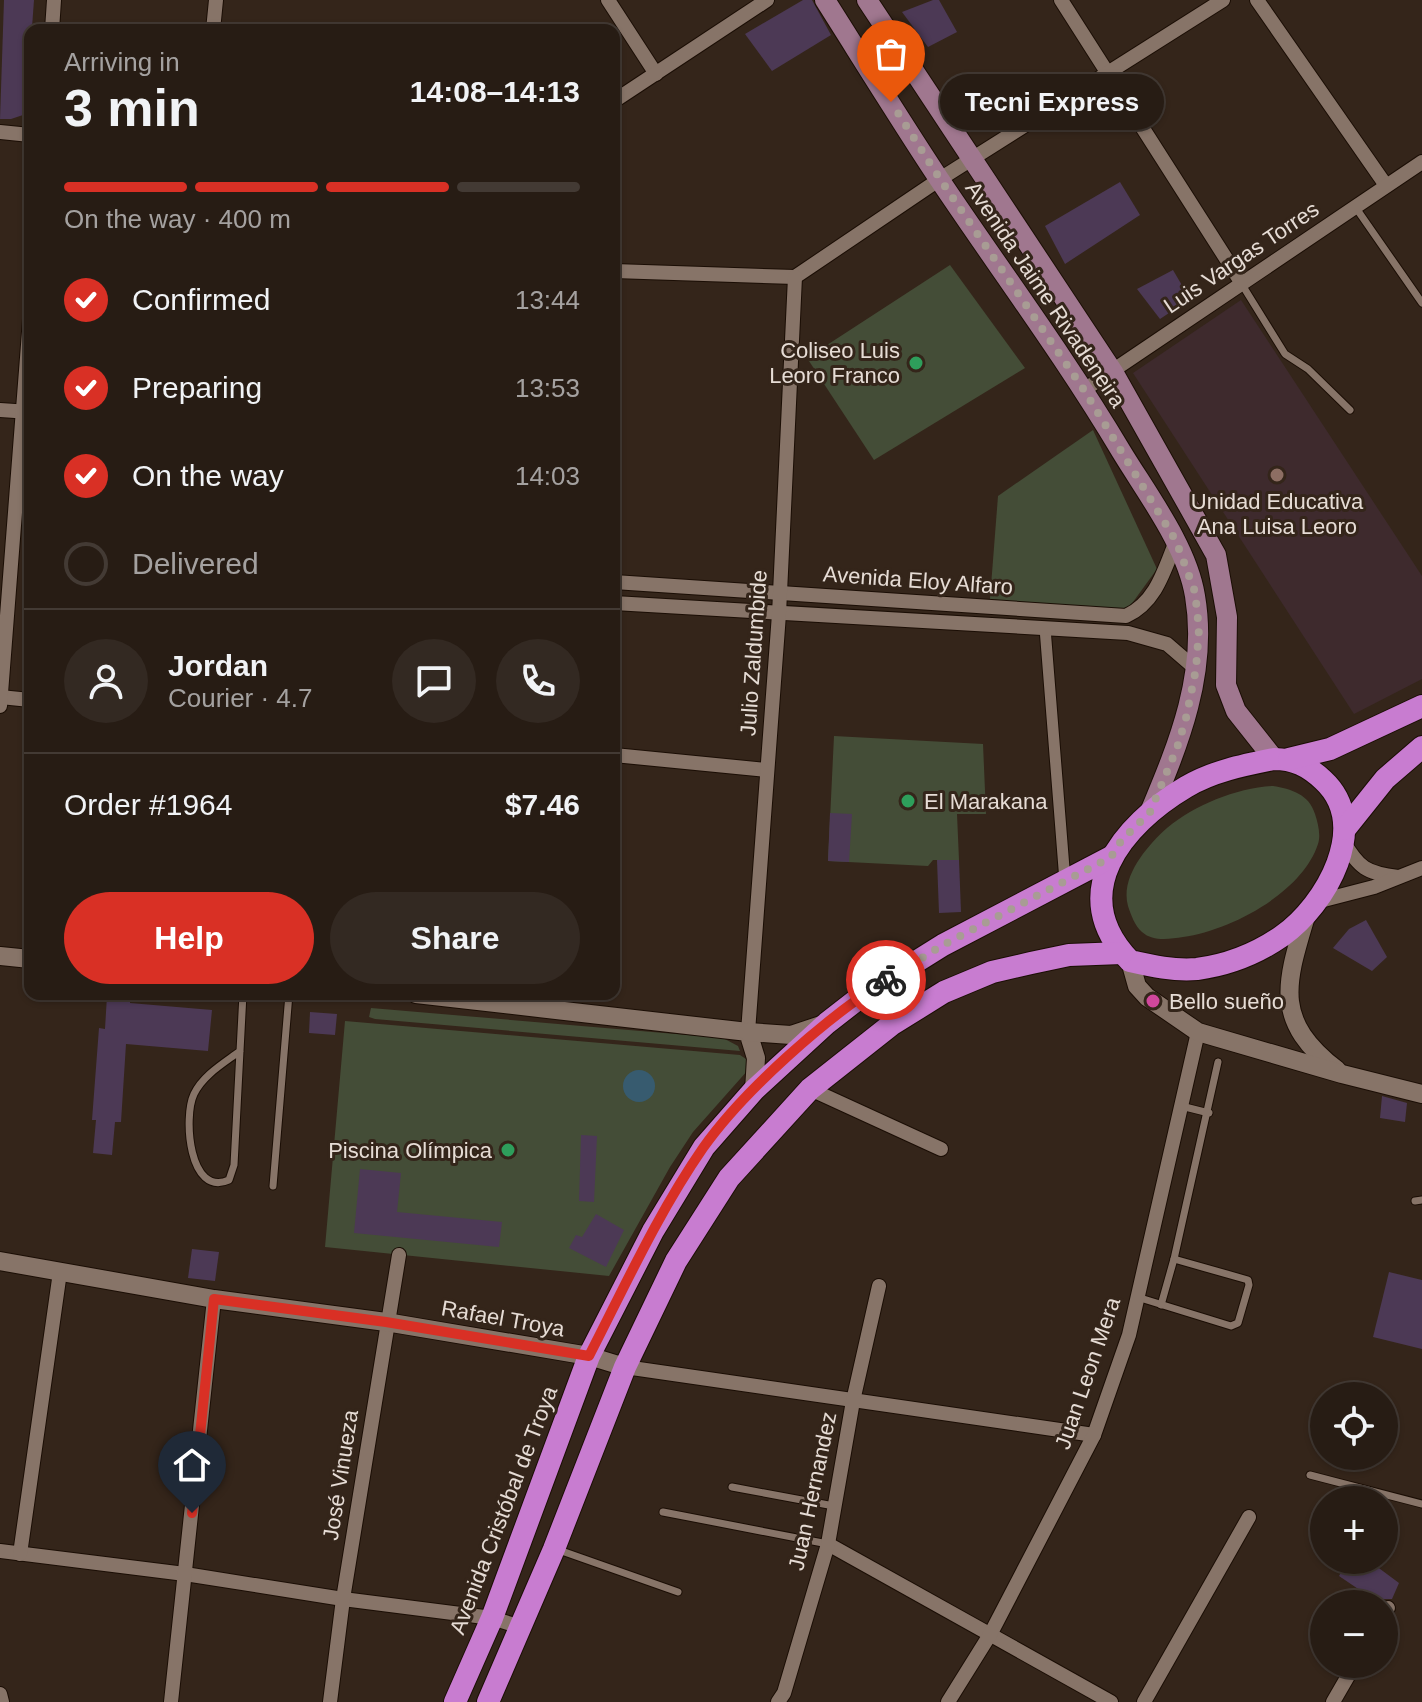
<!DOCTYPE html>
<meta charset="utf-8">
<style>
body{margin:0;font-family:Arial,sans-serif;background:#332922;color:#f1f3f6;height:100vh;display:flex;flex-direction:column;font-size:30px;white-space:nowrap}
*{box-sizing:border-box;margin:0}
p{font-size:26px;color:#a4a1a0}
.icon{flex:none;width:44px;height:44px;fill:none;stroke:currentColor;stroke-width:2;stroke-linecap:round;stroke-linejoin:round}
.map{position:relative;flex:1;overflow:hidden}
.drawer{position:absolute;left:24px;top:24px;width:596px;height:976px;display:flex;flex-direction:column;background:#271c14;border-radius:16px;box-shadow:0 2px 6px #0004,0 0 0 2px #433a34}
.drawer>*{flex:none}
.buttons{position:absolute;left:1310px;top:1382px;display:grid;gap:16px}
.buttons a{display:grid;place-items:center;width:88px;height:88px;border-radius:50%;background:#271c14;box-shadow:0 2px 6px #0004,0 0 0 2px #433a34;font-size:40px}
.pin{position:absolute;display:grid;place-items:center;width:68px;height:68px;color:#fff;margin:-82px -34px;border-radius:50% 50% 50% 0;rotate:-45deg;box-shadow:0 0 8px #0007}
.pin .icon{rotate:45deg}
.courier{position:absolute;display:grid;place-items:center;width:80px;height:80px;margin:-40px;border:6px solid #d93025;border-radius:50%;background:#fff;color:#222;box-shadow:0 2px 10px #0007}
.bubble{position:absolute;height:56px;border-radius:28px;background:#271c14;box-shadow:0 2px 6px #0004,0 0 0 2px #433a34;font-size:26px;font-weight:700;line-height:56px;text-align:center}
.summary em{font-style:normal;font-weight:700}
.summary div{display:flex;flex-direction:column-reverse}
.summary{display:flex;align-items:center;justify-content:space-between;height:136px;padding:0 40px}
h1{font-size:52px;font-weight:700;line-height:60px}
.bar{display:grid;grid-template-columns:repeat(4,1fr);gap:12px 8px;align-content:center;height:96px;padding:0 40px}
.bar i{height:10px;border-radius:6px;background:#433a34}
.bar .current{background:#d93025}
.bar p{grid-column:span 4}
.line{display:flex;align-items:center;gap:20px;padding:0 40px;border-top:2px solid #433a34}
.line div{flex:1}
.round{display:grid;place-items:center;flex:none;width:84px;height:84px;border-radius:42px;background:#332922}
ol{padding:0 40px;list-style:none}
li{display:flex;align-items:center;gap:24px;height:88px}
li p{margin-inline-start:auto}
li .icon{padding:8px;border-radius:50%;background:#d93025;color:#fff;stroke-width:4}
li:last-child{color:#a4a1a0}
li i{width:44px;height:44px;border:4px solid #433a34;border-radius:50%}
.cta{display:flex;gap:16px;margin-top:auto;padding:16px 40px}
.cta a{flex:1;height:92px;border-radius:48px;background:#d93025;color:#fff;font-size:32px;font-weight:700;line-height:92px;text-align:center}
.cta a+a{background:#332922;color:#f1f3f6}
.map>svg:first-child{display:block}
.education{fill:#3e2a2d}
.green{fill:#444d37}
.water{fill:#375b6f}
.building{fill:#4c3955}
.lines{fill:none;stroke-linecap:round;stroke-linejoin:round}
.service-casing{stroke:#1b0e05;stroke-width:9}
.pedestrian-casing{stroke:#1b0e05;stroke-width:13}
.minor-casing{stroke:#1b0e05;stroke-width:16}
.tertiary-casing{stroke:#1b0e05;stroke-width:20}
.secondary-casing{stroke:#1b0e05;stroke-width:22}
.trunk-casing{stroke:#1b0e05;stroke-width:24}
.service{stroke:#877468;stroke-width:7}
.pedestrian{stroke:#877468;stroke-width:11}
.minor{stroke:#877468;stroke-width:14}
.tertiary{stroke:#877468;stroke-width:18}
.secondary{stroke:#a0778f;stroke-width:20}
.trunk{stroke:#c87cd0;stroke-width:22}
.done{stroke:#a89c94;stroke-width:8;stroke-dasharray:0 14.4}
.route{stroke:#d93025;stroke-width:10}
.leisure-dot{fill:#2e9e5b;stroke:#34251a;stroke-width:3}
.education-dot{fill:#8d6e63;stroke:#34251a;stroke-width:3}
.hotel-dot{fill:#d1479c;stroke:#34251a;stroke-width:3}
.labels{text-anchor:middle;stroke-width:6;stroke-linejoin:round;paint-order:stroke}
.street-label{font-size:22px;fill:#e6dcd5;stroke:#34251a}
.poi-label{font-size:22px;fill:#e6dcd5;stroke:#34251a;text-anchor:end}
</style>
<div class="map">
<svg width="1422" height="1702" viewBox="0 0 1422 1702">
<rect width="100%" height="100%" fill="#34251a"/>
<polygon class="education" points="1241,300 1422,576 1422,679 1354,714 1133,373"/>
<g class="green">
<polygon points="950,265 1025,368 874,460 807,358"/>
<polygon points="1093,430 1157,569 1125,613 990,599 998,496"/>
<polygon points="834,736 983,744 986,814 957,814 959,860 933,860 928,866 828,861"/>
<path d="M 1273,786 C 1291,789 1309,794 1315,814 C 1318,823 1321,835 1318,844 C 1302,893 1231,930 1183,937 C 1170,939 1153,942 1142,932 C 1135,926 1131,915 1128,906 C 1120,877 1147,846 1167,828 C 1195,805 1236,788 1273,786 Z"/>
<polygon points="371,1008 723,1038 738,1046 740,1051 375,1019 369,1017"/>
<polygon points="345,1021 740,1055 749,1061 748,1070 693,1132 670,1167 609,1276 325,1247"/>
</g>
<circle class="water" cx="639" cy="1086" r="16"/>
<g class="building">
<polygon points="4,0 34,0 26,109 23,115 11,119 0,119"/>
<polygon points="803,0 812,0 831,35 772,71 745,34"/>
<polygon points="933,0 939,0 957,32 928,47 902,12"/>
<polygon points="1120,182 1140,215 1065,264 1045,226"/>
<polygon points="1173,270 1190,299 1160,319 1137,289"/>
<polygon points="830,813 852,814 849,862 828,861"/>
<polygon points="937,860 959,860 961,912 939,913"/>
<polygon points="1366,920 1387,957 1372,971 1333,948 1349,929"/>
<polygon points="107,996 130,997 130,1003 212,1010 208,1051 126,1044 121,1122 115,1122 112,1155 93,1153 96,1120 92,1120 99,1028 105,1029"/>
<polygon points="310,1012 337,1014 335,1035 309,1033"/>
<polygon points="1382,1096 1407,1103 1405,1122 1380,1118"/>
<polygon points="581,1135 597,1136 594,1202 579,1201"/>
<polygon points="360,1169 401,1173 397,1212 502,1222 499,1247 354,1233"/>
<polygon points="596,1214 624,1230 606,1267 569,1248 576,1235 582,1237"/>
<polygon points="192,1249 219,1252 215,1281 188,1278"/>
<polygon points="1389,1272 1422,1280 1422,1349 1373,1337"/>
<polygon points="1348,1560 1368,1560 1399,1583 1392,1599 1384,1599 1379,1603 1339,1576"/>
</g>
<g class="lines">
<defs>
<g id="service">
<polyline points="1356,208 1422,303"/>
<polyline points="1241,283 1285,354 1308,369 1350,410"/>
<path d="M 240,1051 C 224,1063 203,1075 194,1094 C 183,1117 189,1198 229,1180 L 234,1165 L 243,994"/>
<polyline points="1181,1106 1209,1113"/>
<polyline points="273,1186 289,994"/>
<polyline points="1415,1201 1422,1200"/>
<polyline points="1137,1297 1231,1326 1238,1323 1249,1285 1248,1280 1174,1259 1218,1062"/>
<polyline points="1161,1305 1174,1259"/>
<polyline points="1310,1475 1422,1504"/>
<polyline points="732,1487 834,1506"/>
<polyline points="663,1512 828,1544"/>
<polyline points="556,1549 678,1592"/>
</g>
<polyline id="pedestrian" points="1045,628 1065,881"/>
<g id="minor">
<polyline points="608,0 656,74"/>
<polyline points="1061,0 1241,282"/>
<polyline points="1257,0 1385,184"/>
<polyline points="52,30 54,0"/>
<polyline points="213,30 216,0"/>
<polyline points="614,101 767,0"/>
<polyline points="0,132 30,135"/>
<polyline points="614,271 795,277 940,179 1223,0"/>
<polyline points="1084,390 1422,162"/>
<polyline points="0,410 30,412"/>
<path d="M 614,582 L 1126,616 C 1156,602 1164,571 1176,541"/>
<polyline points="614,603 1128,633 1167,644 1196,669"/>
<polyline points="0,697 30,700"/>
<polyline points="0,706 30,319"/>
<polyline points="614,755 767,770"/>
<path d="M 1343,841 C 1359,868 1366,873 1398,877"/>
<polyline points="1316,902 1374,887 1422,868"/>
<polyline points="748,1032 779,614 795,277"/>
<polyline points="810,1089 941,1149"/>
<polyline points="625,1367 1094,1435"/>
<polyline points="828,1544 1111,1702"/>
<polyline points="0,1551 185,1574 343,1599 492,1618 521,1627"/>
<polyline points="20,1554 60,1272"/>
<polyline points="1384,1614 1388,1608"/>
<polyline points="0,1694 2,1702"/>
<polyline points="171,1702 214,1299"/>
<polyline points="330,1702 343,1599 399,1255"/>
<polyline points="778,1702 784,1693 828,1544 853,1401 879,1286"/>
<polyline points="948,1702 991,1633 1094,1435 1129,1335 1198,1032"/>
<polyline points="1144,1702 1249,1517"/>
<polyline points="1333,1702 1355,1664"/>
</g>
<g id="tertiary">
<path d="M 1307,913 C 1286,983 1272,1020 1337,1070"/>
<polyline points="0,956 30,959"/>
<polyline points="1130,961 1137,986 1147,997 1198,1032 1342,1074 1422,1094"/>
<polyline points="416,994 748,1032 756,1058 754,1090"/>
<polyline points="748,1032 791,1035 824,1024"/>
<polyline points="0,1261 214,1299 386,1322 589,1356 625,1367"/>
</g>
<g id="secondary">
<path d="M 825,0 C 863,60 900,120 939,179 C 1000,270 1065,357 1121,451 C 1147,494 1187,546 1195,596 C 1208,672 1179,743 1150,812"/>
<polyline points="867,0 1113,372 1216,555 1227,617 1226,685 1236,711 1274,759"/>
</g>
<g id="trunk">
<path d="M 1274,759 C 1294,759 1308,766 1323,780 C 1372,825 1326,905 1282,936 C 1256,954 1227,965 1197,969 C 1174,971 1152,966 1130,961 C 1065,894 1122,825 1186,787 C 1213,771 1244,765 1274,759 Z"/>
<polyline points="1289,759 1330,749 1422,706"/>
<polyline points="1345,829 1385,779 1422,747"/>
<polyline points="455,1702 492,1618 589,1356 653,1231 704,1147 754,1090 827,1023 863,995 943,945 1111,857"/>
<polyline points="488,1702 554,1549 625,1367 676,1261 729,1178 810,1089 891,1025 944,992 992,972 1031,963 1069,955 1122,953"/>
</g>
</defs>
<use href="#service" class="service-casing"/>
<use href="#pedestrian" class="pedestrian-casing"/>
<use href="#minor" class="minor-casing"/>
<use href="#tertiary" class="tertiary-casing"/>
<use href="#secondary" class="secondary-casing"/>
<use href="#trunk" class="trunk-casing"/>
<use href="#service" class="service"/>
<use href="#pedestrian" class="pedestrian"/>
<use href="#minor" class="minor"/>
<use href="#tertiary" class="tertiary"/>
<use href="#secondary" class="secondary"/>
<use href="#trunk" class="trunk"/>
</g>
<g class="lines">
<polyline class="done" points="886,980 943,945 1111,857 1121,841 1150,812 1177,748 1186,718 1196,669 1199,629 1195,592 1176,541 1084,390 940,179 891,102"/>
<path class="route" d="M 192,1513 L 214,1299 L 386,1322 L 589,1356 C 625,1286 658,1213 703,1148 C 744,1090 826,1018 886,980"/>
</g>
<g class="leisure-dot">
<circle cx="916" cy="363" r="8"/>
<circle cx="908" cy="801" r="8"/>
<circle cx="508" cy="1150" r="8"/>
</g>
<circle class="education-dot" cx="1277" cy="475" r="8"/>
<circle class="hotel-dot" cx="1153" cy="1001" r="8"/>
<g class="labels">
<g class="street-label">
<text transform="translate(1241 257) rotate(-34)" y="8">Luis Vargas Torres</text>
<text transform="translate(1046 294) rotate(56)" y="8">Avenida Jaime Rivadeneira</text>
<text transform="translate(918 580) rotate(4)" y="8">Avenida Eloy Alfaro</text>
<text transform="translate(753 653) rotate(-86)" y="8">Julio Zaldumbide</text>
<text transform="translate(503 1318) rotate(10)" y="8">Rafael Troya</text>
<text transform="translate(1087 1373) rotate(-71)" y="8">Juan Leon Mera</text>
<text transform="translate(340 1475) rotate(-81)" y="8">José Vinueza</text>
<text transform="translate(812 1491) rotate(-78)" y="8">Juan Hernandez</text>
<text transform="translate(503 1510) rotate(-69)" y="8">Avenida Cristóbal de Troya</text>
</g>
<g class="poi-label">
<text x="900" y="358">Coliseo Luis<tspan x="900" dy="25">Leoro Franco</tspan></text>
<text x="1277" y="509" text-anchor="middle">Unidad Educativa<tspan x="1277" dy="25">Ana Luisa Leoro</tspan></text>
<text x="924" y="809" text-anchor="start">El Marakana</text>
<text x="1169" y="1009" text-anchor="start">Bello sueño</text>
<text x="492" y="1158">Piscina Olímpica</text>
</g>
</g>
</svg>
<div class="buttons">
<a><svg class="icon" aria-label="locate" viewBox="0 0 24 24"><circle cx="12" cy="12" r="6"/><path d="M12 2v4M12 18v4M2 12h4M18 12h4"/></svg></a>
<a>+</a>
<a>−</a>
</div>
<div class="pin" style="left:891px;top:102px;background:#ea580c"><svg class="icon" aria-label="bag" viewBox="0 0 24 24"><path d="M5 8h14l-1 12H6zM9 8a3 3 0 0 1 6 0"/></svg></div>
<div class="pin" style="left:192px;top:1513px;background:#1f2937"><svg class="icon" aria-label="home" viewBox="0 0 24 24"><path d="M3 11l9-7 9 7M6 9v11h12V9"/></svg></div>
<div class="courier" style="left:886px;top:980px"><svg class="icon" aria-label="bike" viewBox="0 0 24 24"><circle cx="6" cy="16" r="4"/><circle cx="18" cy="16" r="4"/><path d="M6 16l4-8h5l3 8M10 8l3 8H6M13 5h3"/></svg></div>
<div class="bubble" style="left:940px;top:74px;width:224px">Tecni Express</div>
<section class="drawer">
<div class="summary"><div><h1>3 min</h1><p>Arriving in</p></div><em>14:08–14:13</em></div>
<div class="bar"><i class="current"></i><i class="current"></i><i class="current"></i><i></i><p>On the way · 400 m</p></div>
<ol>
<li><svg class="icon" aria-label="check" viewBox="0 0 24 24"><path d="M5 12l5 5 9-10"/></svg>Confirmed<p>13:44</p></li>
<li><svg class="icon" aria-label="check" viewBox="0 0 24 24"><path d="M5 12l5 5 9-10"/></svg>Preparing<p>13:53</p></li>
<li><svg class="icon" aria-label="check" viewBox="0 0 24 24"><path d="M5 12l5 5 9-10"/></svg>On the way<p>14:03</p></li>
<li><i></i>Delivered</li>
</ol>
<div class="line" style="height:144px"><a class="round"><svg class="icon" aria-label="person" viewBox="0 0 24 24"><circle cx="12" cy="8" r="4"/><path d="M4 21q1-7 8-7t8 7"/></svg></a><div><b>Jordan</b><p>Courier · 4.7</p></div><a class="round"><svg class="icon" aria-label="chat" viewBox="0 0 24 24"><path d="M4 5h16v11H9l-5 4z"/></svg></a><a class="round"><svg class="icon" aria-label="phone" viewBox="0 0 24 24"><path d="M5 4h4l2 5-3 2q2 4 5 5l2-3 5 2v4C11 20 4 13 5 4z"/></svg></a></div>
<div class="line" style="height:104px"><div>Order #1964</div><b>$7.46</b></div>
<div class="cta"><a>Help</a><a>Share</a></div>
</section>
</div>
